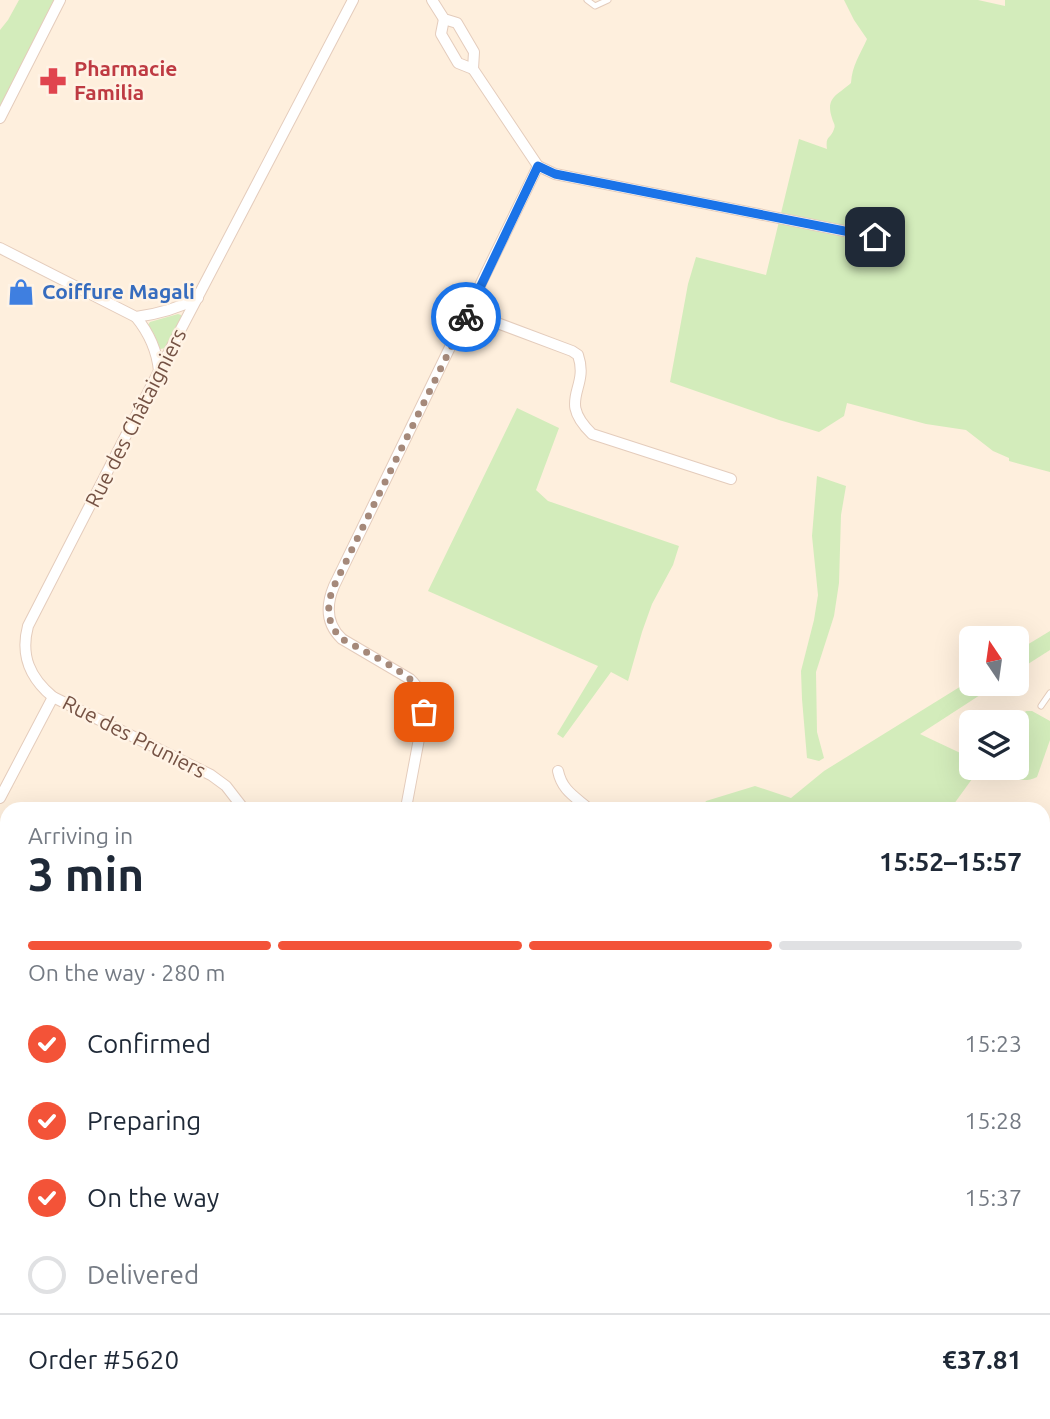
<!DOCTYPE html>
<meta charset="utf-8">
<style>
body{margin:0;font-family:Ubuntu,sans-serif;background:#f2f2f3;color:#1f2937;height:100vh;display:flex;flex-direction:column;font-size:26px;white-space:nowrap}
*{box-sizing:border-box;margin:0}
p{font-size:23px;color:#747a83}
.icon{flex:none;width:38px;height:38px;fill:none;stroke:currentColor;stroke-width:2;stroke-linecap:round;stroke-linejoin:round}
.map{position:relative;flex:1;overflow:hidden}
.panel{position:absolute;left:0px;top:802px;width:1050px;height:618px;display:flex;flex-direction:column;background:#fff;border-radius:21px 21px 0 0;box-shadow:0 7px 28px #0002}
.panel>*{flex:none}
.needle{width:46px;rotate:347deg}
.tools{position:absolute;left:959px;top:626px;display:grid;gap:14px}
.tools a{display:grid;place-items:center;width:70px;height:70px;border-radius:10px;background:#fff;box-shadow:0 7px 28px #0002;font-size:35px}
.pin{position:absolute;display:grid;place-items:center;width:60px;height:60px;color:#fff;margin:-30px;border-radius:14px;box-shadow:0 4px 10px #0006}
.courier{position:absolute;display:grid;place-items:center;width:70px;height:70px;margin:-35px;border:5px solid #1a73e8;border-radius:50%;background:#fff;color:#222;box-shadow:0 2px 9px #0007}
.head em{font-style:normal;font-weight:700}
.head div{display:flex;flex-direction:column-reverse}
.head{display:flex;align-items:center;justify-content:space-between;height:119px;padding:0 28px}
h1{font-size:46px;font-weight:700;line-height:52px}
.bar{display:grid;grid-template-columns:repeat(4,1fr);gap:10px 7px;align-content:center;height:84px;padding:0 28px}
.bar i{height:9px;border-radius:5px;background:#e0e1e3}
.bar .on{background:#f35338}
.bar p{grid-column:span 4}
.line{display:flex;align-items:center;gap:18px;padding:0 28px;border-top:2px solid #e0e1e3}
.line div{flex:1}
ol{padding:0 28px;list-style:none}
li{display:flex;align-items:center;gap:21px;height:77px}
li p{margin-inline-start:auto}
li .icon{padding:7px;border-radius:50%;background:#f35338;color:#fff;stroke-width:4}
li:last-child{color:#747a83}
li i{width:38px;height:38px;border:4px solid #e0e1e3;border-radius:50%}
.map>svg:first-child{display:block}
.green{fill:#d3ecbb}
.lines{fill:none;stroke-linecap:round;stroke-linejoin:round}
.lane-casing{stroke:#e4ccbc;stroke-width:7}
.street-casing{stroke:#e4ccbc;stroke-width:12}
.secondary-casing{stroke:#eaccb8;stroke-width:16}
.lane{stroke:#fff;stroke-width:5}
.street{stroke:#fff;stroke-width:10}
.secondary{stroke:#fff;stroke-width:14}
.done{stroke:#a5897a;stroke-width:7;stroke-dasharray:0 12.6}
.route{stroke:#1a73e8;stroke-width:9}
.labels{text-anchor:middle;stroke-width:5;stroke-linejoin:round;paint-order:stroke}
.health-label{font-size:21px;font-weight:bold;fill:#be3a42;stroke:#fff3e5;text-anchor:start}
.shop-label{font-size:21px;font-weight:bold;fill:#366cbe;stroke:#fff3e5;text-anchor:start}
.street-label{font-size:21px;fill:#755244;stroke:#fff3e5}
</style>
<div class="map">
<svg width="1050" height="1419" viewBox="0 0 1050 1419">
<rect width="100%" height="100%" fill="#feefdd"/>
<g class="green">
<polygon points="19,0 60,0 0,118 0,30 8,20"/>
<path d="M 844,0 L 978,0 L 1005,6 L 1005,0 L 1050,0 L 1050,472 L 1009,461 L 1009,458 L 993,451 L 966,430 L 926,424 L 847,403 L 844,416 L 819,432 L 779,420 L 670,382 L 688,284 L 696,257 L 766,275 L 799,139 L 827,149 C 825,135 831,139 834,129 C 836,124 833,123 832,118 C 825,97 838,95 851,83 C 852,65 860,55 867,39 L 854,20 Z"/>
<polygon points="178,314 181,315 182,317 166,348 160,349 148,325 150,322"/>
<polygon points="517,408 559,428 536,490 548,501 679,546 673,565 652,604 642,632 628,681 611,672 563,738 557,734 598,666 428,591"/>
<polygon points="817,476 846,486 841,515 839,583 834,616 816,672 817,732 824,758 819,761 807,758 802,699 801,671 814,620 818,595 812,536"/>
<polygon points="1050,631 1050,650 1017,671 1017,651"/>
<polygon points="971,680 971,684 997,684 920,734 971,758 971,768 980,768 951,808 702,808 706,801 755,786 791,798 824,771"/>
<path d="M 1026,711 L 1032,711 L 1050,721 L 1050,740 L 1037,777 C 1020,785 1010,776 994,768 L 1017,768 L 1016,723 Z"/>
<polygon points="0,953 7,957 7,1330 0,1324"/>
<polygon points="941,1412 990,1412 987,1419 941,1419"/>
</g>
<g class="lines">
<defs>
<g id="lane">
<polyline points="587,0 595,6 608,0"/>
<polyline points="1041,706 1050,693"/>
</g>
<g id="street">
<polyline points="432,0 444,19 457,23 474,52 473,69 538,166"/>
<polyline points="444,19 441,34 458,63 473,69"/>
<polyline points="0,118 60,0"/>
<polyline points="538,166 555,174 875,237"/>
<path d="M 0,248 L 136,317 C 158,314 177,309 198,298"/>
<path d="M 468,312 L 572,351 L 578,355 C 590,390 556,399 592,434 L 731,479"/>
<path d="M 136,317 C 149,333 157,350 159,371"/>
<path d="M 558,771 C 562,790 574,796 588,808"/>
<polyline points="0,798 53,697"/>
<path d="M 243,808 L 226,786 L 211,775 L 53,697 C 30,678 20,656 28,626 L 159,371 L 353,0"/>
<path d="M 406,808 L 424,712 C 423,698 420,688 410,679 L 342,639 C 326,624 326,605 334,586 L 538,166"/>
<polyline points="0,851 7,855"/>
<polyline points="434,1412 435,1419"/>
<polyline points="642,1419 642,1412"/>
</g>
<g id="secondary">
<polyline points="1043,1024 1050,1009"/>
<polyline points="870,1419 873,1412"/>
</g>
</defs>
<use href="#lane" class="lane-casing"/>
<use href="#street" class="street-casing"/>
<use href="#secondary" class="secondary-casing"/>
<use href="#lane" class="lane"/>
<use href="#street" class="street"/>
<use href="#secondary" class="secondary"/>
</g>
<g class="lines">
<path class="done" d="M 424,712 C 424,704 423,697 420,690 C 411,673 361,650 342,639 C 326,624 326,605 334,586 L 466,317"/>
<polyline class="route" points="466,317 538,166 555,174 875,237"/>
</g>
<defs>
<symbol id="pharmacy-bare" viewBox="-9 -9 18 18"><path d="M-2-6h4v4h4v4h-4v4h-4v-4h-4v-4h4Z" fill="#e0444e" stroke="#fff3e5" stroke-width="2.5" paint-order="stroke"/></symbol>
<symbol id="shop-bare" viewBox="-9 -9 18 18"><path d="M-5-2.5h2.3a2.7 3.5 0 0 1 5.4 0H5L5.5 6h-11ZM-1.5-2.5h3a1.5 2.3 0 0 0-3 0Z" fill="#3f7fe0" stroke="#fff3e5" stroke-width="2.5" paint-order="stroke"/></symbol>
</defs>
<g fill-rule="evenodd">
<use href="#pharmacy-bare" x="34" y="62" width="38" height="38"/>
<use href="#shop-bare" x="2" y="273" width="38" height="38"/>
</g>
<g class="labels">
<g class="health-label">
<text x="74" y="76">Pharmacie<tspan x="74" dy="24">Familia</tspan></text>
</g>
<g class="shop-label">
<text x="42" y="299">Coiffure Magali</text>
</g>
<g class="street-label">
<text transform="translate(136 418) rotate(-63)" y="7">Rue des Châtaigniers</text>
<text transform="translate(134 737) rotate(27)" y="7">Rue des Pruniers</text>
</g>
</g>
</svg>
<div class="tools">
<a><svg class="needle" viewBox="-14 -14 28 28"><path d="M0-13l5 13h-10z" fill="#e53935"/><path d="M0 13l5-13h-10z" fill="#747a83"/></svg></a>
<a><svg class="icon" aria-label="layers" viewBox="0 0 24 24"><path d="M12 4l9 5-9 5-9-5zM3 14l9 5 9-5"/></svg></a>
</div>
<div class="pin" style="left:424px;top:712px;background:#ea580c"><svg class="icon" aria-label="bag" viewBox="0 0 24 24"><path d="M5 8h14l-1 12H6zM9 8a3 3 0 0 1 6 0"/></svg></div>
<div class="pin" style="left:875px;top:237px;background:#1f2937"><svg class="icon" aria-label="home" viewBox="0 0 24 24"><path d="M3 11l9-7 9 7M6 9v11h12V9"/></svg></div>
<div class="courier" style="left:466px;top:317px"><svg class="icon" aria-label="bike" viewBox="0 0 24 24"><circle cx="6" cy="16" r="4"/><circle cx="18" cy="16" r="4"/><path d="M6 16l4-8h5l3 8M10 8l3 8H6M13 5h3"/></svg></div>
<section class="panel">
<div class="head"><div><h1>3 min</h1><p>Arriving in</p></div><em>15:52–15:57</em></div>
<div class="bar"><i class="on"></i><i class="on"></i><i class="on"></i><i></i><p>On the way · 280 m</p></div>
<ol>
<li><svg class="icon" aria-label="check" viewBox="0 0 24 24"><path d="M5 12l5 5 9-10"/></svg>Confirmed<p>15:23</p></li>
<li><svg class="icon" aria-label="check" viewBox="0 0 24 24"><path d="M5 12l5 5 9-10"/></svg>Preparing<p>15:28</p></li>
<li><svg class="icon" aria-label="check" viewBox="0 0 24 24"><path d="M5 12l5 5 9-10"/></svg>On the way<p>15:37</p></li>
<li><i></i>Delivered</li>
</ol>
<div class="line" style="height:91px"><div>Order #5620</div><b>€37.81</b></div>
</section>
</div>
